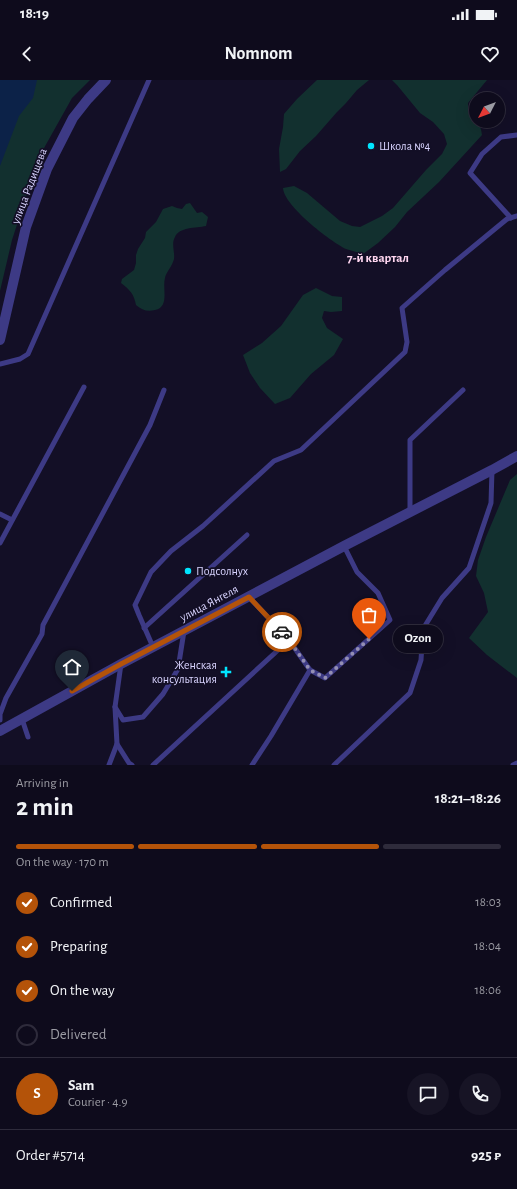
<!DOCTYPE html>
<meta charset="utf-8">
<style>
body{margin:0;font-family:"Alegreya Sans",sans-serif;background:#171425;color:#f1f3f6;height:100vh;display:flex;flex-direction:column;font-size:15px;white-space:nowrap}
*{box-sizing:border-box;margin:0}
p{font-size:13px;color:#9b9ba3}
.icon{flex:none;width:22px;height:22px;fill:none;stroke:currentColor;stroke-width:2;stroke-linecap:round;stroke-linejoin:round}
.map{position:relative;height:685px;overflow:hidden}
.drawer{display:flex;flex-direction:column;background:#0e0b1c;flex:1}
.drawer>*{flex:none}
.needle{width:26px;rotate:228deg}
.tools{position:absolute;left:469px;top:12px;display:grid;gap:8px}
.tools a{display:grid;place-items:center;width:36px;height:36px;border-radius:50%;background:#0e0b1c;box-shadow:0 4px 16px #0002,0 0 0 1px #2e2b3b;font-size:20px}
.pin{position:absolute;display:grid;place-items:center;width:34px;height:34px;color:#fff;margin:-41px -17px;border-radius:50% 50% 50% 0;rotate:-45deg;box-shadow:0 0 4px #0007}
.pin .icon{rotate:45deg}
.courier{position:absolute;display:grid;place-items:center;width:40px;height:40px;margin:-20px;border:3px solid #b45309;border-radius:50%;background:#fff;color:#222;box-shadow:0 1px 5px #0007}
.bubble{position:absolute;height:28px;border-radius:14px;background:#0e0b1c;box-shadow:0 4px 16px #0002,0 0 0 1px #2e2b3b;font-size:13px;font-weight:700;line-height:28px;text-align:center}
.head em{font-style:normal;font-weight:700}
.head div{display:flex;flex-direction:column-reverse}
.head{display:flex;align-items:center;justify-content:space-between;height:68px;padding:0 16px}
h1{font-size:26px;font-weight:700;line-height:30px}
.bar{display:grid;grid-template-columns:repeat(4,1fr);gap:6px 4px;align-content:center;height:48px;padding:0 16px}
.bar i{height:5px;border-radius:3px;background:#2e2b3b}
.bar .current{background:#b45309}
.bar p{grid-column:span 4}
.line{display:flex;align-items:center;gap:10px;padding:0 16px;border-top:1px solid #2e2b3b}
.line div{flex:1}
.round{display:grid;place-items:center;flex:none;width:42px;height:42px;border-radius:21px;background:#171425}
ol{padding:0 16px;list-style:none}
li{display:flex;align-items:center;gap:12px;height:44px}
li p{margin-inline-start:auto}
li .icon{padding:4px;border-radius:50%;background:#b45309;color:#fff;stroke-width:4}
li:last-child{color:#9b9ba3}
li i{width:22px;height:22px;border:2px solid #2e2b3b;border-radius:50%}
.status{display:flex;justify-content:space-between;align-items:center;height:28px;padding:0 20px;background:#0e0b1c;direction:ltr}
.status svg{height:11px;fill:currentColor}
header{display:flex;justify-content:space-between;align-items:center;height:52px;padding:0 16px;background:#0e0b1c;font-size:18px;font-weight:700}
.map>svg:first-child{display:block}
.green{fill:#12302f}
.water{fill:#0c2248}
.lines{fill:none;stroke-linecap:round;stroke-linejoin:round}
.service{stroke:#3d3a85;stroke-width:5}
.tertiary{stroke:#3d3a85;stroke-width:10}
.done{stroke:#948fb3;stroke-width:4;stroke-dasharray:0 7.2}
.route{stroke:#b45309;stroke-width:5}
.poi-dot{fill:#00e5ff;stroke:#130f26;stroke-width:1.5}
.labels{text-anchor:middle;stroke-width:3.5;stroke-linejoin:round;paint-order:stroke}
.poi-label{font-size:12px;fill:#d9d4ff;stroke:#130f26;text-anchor:start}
.street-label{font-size:12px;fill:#d9d4ff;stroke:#130f26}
.neighbourhood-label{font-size:13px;font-weight:bold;fill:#ffd6f0;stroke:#130f26}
</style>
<div class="status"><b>18:19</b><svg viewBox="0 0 49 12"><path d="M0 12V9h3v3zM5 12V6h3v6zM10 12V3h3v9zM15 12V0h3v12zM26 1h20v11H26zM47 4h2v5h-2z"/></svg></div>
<header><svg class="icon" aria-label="back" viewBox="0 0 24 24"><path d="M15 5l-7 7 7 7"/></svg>Nomnom<svg class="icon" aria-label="heart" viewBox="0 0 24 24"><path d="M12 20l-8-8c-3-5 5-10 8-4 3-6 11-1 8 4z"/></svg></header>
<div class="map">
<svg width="517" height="685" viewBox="0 0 517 685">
<rect width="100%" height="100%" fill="#130f26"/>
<g class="green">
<polygon points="0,0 90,0 72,18 39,77 12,160 0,211"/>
<polygon points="317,0 369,0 357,10 346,23 337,32 316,56 300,71 286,89 280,92 279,69 283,47 284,34 297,19"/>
<path d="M 392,0 L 487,0 L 468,23 C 468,27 468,32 470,36 C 475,45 481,42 482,55 L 439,102 L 407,132 L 395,147 L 378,163 L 363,174 C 358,172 351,171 346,169 C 330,161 284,126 283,108 L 294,106 L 307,113 L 340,141 L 352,146 L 360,147 L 382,136 L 393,128 L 426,90 L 442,74 L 447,64 L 444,54 L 433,42 L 420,33 L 397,5 Z"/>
<path d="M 190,123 L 197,133 L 202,132 L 208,137 L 206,146 C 196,148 179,147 175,157 C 171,163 175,172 174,179 C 172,187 166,192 165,198 C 162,208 170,227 155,230 C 147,232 142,230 136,225 C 134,214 130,210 121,203 L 122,199 L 134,190 L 136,183 L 136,175 L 138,169 L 145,158 L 146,152 L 156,142 L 163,129 L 172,126 L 177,128 L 182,129 L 186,124 Z"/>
<polygon points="316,208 332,216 342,217 342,231 331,232 324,231 322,238 327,248 343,259 334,275 311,294 290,318 275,324 260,308 250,293 243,275 262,263 281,246 303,215"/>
<polygon points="517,394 517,598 487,575 469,558 488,532 484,513 476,496 478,480 486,457 510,400"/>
</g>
<polygon class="water" points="0,0 37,0 33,18 19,36 0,86"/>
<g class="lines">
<g class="service">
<polyline points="511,138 470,93 482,74 501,57 517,55"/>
<polyline points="0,284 20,279 28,274 149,0"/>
<polyline points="410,432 410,360 463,310"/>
<polyline points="0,434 12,440"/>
<polyline points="0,463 84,307"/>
<polyline points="144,548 247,455"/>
<polyline points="153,567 139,535 135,525 151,492 171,471 203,446 274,381 301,370 405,272 407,262 402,228 445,190 507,139 517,136"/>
<polyline points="310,590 325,598 390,540 378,513 357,492 344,466"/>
<polyline points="115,627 123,640 143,637 163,614 178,589 184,551"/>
<polyline points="22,639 28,657"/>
<polyline points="0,640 0,634 6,618 42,554 43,545 150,345 164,310"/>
<polyline points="117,664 129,683 132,685"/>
<polyline points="109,685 117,664 115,627 121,584"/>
<polyline points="153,685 289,560 249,517"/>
<polyline points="252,685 271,656 310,590 289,560"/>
<polyline points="334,685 410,613 421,580 423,549 442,518 469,488 491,423 492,390"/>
<polyline points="513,685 517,683"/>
</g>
<g class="tertiary">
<polyline points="0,260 26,147 47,89 73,38 88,19 106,0"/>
<polyline points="0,651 121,584 344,466 492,390 517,376"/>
</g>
</g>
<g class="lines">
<polyline class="done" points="282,552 289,560 310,590 325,598 369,559"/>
<polyline class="route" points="72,611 121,584 249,517 282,552"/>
</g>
<g class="poi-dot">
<circle cx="371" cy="66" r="4"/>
<circle cx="188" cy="491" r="4"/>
<path d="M224 586h4v4h4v4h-4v4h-4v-4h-4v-4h4z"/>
</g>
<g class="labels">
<g class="poi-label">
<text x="379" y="70">Школа №4</text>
<text x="196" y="495">Подсолнух</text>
<text x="217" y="589" text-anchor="end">Женская<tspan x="217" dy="14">консультация</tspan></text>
</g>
<g class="street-label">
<text transform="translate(29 106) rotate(-69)" y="4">улица Радищева</text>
<text transform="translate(209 523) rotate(-28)" y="4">улица Янгеля</text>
</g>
<g class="neighbourhood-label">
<text x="378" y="182">7-й квартал</text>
</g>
</g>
</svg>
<div class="tools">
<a><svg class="needle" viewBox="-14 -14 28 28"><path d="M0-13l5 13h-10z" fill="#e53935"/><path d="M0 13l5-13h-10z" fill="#9b9ba3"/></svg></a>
</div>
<div class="pin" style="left:369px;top:559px;background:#ea580c"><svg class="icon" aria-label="bag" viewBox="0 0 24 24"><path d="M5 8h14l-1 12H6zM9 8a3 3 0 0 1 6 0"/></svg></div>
<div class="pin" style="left:72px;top:611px;background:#1f2937"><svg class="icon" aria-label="home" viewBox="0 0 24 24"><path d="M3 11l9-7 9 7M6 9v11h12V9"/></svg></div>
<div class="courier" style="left:282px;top:552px"><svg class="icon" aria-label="car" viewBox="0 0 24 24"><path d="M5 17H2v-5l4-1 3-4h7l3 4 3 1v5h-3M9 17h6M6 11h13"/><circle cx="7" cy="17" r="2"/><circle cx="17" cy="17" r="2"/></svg></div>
<div class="bubble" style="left:393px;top:545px;width:50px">Ozon</div>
</div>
<section class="drawer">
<div class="head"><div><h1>2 min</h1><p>Arriving in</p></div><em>18:21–18:26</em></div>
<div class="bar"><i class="current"></i><i class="current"></i><i class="current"></i><i></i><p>On the way · 170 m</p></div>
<ol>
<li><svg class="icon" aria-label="check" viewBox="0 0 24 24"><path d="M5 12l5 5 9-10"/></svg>Confirmed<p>18:03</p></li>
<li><svg class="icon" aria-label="check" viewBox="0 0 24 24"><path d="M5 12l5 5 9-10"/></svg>Preparing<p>18:04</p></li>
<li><svg class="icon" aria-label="check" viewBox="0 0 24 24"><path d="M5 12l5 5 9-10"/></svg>On the way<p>18:06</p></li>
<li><i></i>Delivered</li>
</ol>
<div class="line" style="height:72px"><b class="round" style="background:#b45309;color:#fff">S</b><div><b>Sam</b><p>Courier · 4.9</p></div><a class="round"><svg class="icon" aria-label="chat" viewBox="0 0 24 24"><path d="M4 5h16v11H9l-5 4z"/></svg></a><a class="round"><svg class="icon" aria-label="phone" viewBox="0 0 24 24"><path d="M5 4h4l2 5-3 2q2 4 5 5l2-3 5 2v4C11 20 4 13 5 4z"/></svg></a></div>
<div class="line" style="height:52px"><div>Order #5714</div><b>925 ₽</b></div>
</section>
